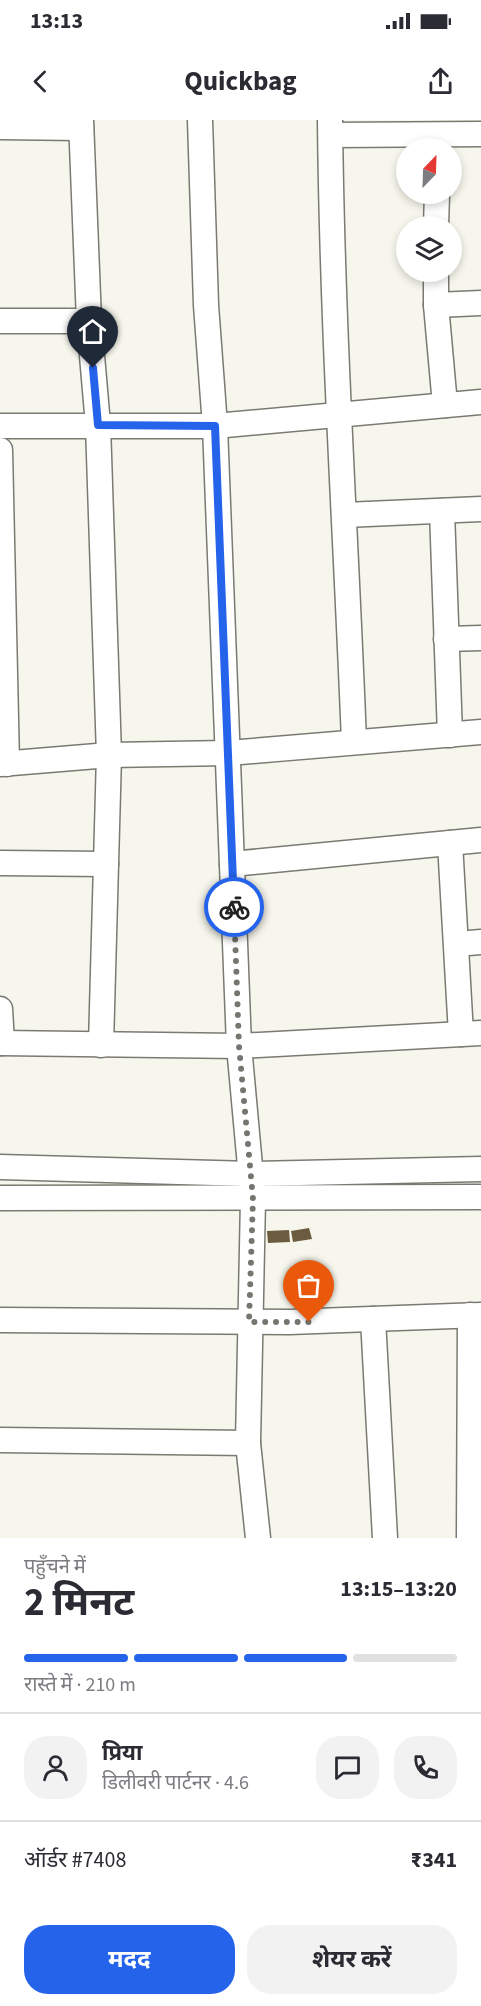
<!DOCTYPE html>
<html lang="hi">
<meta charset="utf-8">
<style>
body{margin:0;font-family:"Source Sans 3","Noto Sans Devanagari",sans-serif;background:#f2f2f3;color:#2b2b33;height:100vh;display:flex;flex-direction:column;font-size:22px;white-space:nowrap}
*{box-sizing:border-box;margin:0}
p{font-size:20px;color:#7c7c81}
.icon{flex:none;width:33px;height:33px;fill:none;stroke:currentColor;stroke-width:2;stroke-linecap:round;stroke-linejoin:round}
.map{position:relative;height:1418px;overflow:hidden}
.sheet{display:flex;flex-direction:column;background:#fff;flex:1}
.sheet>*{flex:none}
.needle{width:39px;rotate:23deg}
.tools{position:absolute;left:396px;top:18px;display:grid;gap:12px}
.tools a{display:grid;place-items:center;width:66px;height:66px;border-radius:50%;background:#fff;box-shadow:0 3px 9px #0003;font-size:30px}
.pin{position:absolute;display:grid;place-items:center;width:51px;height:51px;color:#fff;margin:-62px -26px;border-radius:50% 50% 50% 0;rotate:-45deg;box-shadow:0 0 6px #0007}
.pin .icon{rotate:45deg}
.courier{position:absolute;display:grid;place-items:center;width:60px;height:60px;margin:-30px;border:4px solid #2563eb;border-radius:50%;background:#fff;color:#222;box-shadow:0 2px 8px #0007}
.overview em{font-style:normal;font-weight:700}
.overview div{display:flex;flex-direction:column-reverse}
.overview{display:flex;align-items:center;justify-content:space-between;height:102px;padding:0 24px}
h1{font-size:39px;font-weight:700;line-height:45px}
.bar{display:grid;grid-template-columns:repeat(4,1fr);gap:9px 6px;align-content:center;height:72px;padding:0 24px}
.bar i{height:8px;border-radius:4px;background:#e1e1e2}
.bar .selected{background:#2563eb}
.bar p{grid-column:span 4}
.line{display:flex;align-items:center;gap:15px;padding:0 24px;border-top:2px solid #e1e1e2}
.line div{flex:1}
.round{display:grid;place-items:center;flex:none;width:63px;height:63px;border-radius:24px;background:#f2f2f3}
.primary-button{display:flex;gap:12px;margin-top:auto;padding:12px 24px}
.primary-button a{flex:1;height:69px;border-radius:24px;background:#2563eb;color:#fff;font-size:24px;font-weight:700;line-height:69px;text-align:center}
.primary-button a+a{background:#f2f2f3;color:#2b2b33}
.status{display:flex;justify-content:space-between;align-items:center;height:42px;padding:0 30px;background:#fff;direction:ltr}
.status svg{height:16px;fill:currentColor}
header{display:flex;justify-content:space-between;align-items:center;height:78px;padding:0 24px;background:#fff;font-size:27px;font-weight:700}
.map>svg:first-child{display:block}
.building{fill:#6b5c3f}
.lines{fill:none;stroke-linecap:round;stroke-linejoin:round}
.minor-casing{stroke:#797a71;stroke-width:27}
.minor{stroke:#fff;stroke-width:24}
.done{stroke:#767670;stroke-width:6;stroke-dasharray:0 10.8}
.route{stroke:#2563eb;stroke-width:8}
</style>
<div class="status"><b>13:13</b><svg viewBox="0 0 49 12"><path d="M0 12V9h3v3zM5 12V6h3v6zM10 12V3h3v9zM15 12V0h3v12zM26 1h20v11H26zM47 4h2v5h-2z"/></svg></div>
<header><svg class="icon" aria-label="back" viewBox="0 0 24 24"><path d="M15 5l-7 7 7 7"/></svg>Quickbag<svg class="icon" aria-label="share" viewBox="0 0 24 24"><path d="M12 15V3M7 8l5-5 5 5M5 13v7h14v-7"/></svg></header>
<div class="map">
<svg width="481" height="1418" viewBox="0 0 481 1418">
<rect width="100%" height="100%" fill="#f6f6ec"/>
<g class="building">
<polygon points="309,1108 312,1119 293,1122 291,1111"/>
<polygon points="289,1110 290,1122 268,1123 267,1111"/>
</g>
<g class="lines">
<defs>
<g id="minor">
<polyline points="81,0 89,201 98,305 109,635 101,925"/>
<polyline points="200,0 206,185 215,306 239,926 253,1079 248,1323 258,1418"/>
<path d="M 330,0 C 332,208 346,415 354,622"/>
<polyline points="0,7 81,8"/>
<polyline points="331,15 481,14"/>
<polyline points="436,106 437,74"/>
<polyline points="436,152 436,185 445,285"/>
<polyline points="436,185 481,183"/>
<polyline points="0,201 89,201"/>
<polyline points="0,306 215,306 481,282"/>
<polyline points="0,330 7,644"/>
<polyline points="442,391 450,615"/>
<polyline points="345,395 481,389"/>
<polyline points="446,519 481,518"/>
<polyline points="0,644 109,635 228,633 481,612"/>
<polyline points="450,723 461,914"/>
<polyline points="0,743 106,744"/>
<polyline points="232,744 481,720"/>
<polyline points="457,824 481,822"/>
<polyline points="0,889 2,923"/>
<polyline points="0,923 239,926 481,913"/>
<polyline points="0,1047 251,1054 481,1049"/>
<polyline points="0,1078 481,1077"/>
<polyline points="373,1199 385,1418"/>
<polyline points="0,1200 289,1202 481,1195"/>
<polyline points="0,1320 248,1323"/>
<polyline points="469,1418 470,1195"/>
</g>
</defs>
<use href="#minor" class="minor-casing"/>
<use href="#minor" class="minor"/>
</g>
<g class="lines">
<polyline class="done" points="234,787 239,926 253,1079 249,1202 309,1202"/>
<polyline class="route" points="93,248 98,305 215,306 234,787"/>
</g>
</svg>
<div class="tools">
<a><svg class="needle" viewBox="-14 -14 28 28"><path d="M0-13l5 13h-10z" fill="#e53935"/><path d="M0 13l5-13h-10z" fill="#7c7c81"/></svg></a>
<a><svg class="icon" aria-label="layers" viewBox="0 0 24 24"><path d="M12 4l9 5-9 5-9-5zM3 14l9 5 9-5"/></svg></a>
</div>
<div class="pin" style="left:309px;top:1202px;background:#ea580c"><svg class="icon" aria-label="bag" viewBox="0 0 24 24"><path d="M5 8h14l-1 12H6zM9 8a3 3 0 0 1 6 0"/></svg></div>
<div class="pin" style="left:93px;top:248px;background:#1f2937"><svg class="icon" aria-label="home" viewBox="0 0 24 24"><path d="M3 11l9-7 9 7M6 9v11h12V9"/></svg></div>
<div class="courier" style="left:234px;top:787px"><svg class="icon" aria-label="bike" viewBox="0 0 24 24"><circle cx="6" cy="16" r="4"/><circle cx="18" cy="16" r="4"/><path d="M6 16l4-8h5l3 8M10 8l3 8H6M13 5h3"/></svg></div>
</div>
<section class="sheet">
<div class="overview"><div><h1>2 मिनट</h1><p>पहुँचने में</p></div><em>13:15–13:20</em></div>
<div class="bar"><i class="selected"></i><i class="selected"></i><i class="selected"></i><i></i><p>रास्ते में · 210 m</p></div>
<div class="line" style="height:108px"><a class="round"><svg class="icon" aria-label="person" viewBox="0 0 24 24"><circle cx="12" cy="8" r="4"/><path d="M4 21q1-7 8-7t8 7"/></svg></a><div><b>प्रिया</b><p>डिलीवरी पार्टनर · 4.6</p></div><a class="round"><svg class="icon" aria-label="chat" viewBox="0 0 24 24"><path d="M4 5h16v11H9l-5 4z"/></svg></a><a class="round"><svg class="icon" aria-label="phone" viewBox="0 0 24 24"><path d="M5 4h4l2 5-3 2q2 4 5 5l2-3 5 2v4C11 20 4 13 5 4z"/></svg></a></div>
<div class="line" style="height:78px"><div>ऑर्डर #7408</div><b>₹341</b></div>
<div class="primary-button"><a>मदद</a><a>शेयर करें</a></div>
</section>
